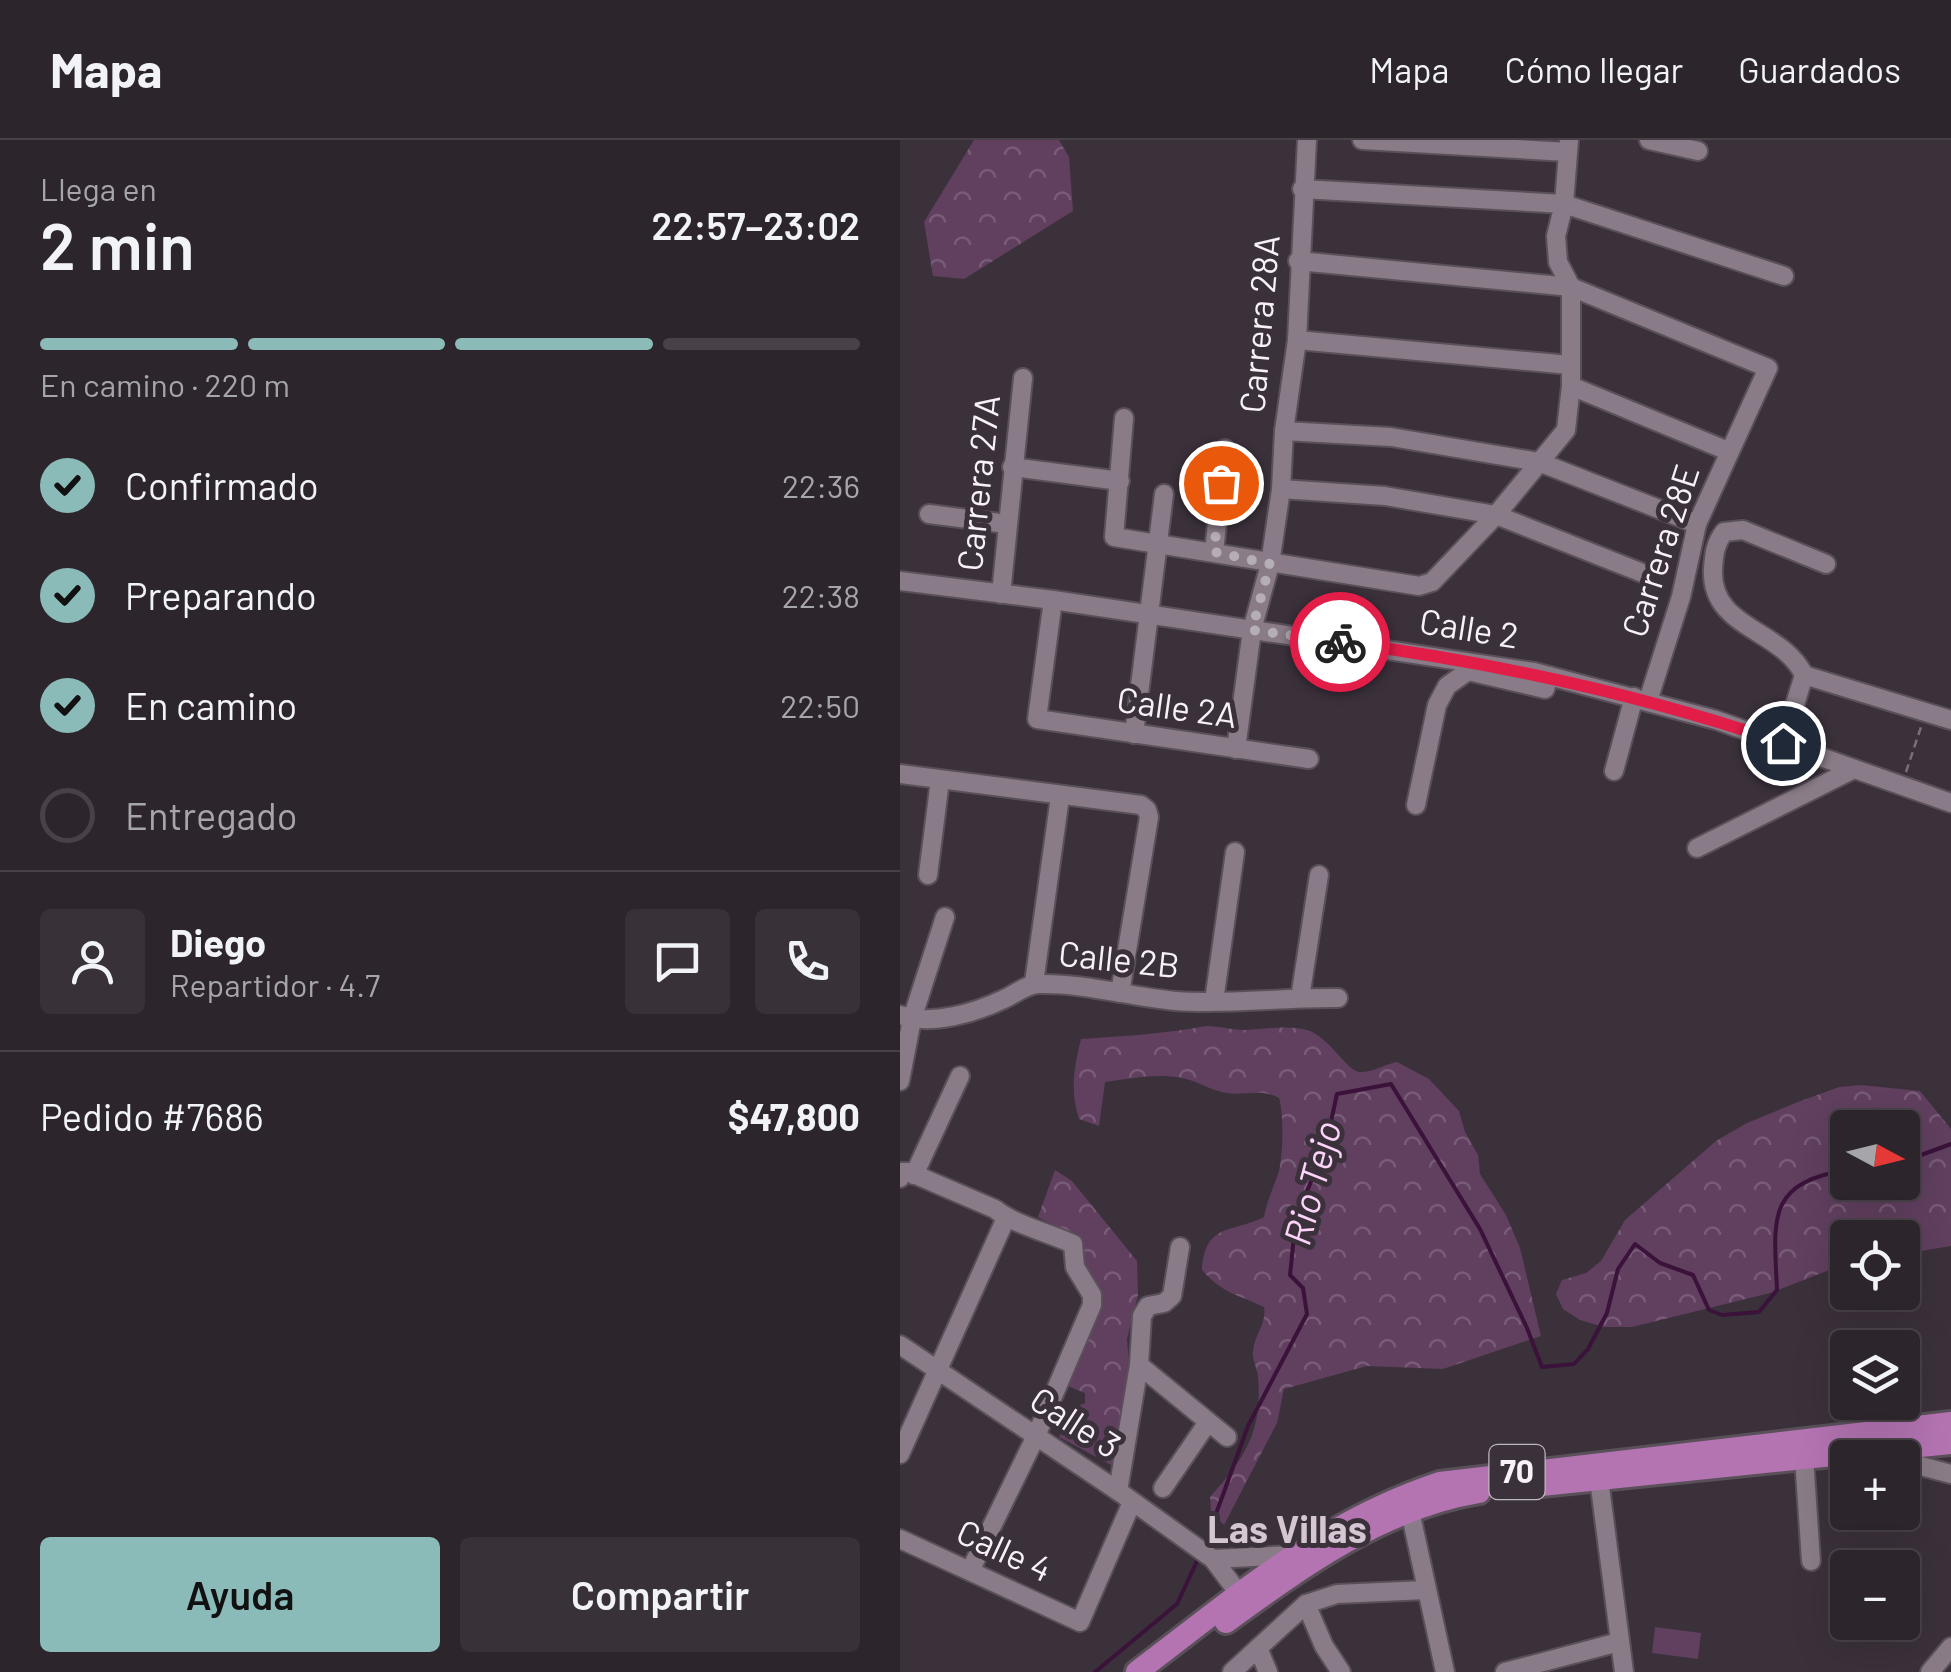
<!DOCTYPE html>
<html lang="es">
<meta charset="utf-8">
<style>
body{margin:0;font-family:Barlow,sans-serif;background:#383138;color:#f1f3f6;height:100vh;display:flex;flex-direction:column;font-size:38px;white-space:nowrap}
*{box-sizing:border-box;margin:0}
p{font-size:32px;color:#a6a5a9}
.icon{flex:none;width:55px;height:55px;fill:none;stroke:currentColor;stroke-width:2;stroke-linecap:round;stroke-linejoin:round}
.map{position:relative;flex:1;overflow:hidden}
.side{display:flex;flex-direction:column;background:#2c252c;width:900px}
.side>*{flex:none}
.needle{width:65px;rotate:97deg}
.fabs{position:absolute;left:930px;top:970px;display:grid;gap:20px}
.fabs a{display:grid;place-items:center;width:90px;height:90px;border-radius:10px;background:#2c252c;box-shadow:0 10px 40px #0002,0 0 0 2px #484248;font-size:50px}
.pin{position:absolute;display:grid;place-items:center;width:85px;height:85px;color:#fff;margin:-42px;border:5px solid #fff;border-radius:50%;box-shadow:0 2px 10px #0007}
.courier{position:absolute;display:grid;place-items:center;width:100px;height:100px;margin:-50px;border:8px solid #e11d48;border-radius:50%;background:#fff;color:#222;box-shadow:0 2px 12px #0007}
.overview em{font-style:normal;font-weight:600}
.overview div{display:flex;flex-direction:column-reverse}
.overview{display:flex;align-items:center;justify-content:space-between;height:170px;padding:0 40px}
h1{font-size:65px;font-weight:600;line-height:75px}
.bar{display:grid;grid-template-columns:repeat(4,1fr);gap:15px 10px;align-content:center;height:120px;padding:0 40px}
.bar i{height:12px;border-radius:8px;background:#484248}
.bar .selected{background:#8bbbb9}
.bar p{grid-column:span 4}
.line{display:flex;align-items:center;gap:25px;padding:0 40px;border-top:2px solid #484248}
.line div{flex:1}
.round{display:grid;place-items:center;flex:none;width:105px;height:105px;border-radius:10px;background:#383138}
ol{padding:0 40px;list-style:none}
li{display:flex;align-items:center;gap:30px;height:110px}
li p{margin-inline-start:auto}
li .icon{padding:10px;border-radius:50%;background:#8bbbb9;color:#111;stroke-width:4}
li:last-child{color:#a6a5a9}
li i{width:55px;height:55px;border:5px solid #484248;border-radius:50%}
.button{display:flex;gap:20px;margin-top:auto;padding:20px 40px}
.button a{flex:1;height:115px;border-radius:10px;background:#8bbbb9;color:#111;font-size:40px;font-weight:600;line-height:115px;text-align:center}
.button a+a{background:#383138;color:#f1f3f6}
header{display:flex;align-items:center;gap:60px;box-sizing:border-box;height:140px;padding:0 50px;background:#2c252c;border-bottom:2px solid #484248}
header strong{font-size:48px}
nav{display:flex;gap:55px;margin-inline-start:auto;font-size:35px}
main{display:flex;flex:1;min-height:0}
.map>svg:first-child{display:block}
.grass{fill:#603f5f}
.forest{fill:url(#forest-crowns);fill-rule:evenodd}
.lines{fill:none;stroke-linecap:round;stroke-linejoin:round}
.stream{stroke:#3a123a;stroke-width:4}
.minor-casing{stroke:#5a505a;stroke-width:22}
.major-casing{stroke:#5a505a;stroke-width:28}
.path{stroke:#786f78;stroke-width:2.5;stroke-dasharray:8 5;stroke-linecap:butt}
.minor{stroke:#897c88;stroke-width:18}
.major{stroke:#b474b2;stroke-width:22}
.done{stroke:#b6aeb6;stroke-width:10;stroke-dasharray:0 18}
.route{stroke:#e11d48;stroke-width:12}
.labels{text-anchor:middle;stroke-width:10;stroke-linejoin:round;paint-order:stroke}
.shield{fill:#3b313b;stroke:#bfb7bf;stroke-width:2.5}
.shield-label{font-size:32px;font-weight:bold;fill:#f8f1f8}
.street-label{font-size:35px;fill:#f8f1f8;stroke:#3b313b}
.water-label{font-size:38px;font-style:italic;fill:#fdd3fa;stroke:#3b313b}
.neighbourhood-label{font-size:38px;font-weight:bold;fill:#d4c6d3;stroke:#3b313b}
</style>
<header>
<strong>Mapa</strong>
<nav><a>Mapa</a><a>Cómo llegar</a><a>Guardados</a></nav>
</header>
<main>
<section class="side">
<div class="overview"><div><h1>2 min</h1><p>Llega en</p></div><em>22:57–23:02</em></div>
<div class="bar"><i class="selected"></i><i class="selected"></i><i class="selected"></i><i></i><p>En camino · 220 m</p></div>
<ol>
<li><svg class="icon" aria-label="check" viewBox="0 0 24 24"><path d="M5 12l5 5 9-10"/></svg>Confirmado<p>22:36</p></li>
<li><svg class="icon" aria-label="check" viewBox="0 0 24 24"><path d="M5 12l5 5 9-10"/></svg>Preparando<p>22:38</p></li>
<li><svg class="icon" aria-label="check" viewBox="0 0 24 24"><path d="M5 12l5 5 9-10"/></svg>En camino<p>22:50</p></li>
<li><i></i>Entregado</li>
</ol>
<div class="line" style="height:180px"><a class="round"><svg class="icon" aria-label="person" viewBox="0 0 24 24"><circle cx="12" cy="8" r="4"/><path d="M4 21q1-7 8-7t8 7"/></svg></a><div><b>Diego</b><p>Repartidor · 4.7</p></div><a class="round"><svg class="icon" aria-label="chat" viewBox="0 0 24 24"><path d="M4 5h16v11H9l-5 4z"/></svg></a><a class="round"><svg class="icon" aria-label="phone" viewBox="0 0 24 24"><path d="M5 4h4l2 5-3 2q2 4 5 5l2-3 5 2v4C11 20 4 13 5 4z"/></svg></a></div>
<div class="line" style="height:130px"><div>Pedido #7686</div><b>$47,800</b></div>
<div class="button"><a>Ayuda</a><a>Compartir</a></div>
</section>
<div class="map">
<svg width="1051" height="1532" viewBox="0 0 1051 1532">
<defs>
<pattern id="forest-crowns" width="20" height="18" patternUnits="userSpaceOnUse" patternTransform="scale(2.5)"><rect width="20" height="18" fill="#603f5f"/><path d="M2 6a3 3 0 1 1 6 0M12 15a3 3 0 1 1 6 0" fill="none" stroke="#785b77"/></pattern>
</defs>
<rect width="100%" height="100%" fill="#3b313b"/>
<polygon class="grass" points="755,1487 801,1493 798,1519 752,1513"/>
<g class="forest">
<polygon points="74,0 159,0 169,17 173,71 64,139 33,136 24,82"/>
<path d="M 306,886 C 320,886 332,890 345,890 C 366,889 386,885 407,890 C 430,897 446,931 460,932 C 471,933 486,924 497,922 L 529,939 L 559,971 L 565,992 L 578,1015 L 580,1034 L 606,1075 L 620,1108 L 641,1196 L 543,1229 L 467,1226 L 384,1249 L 377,1283 L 324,1385 L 311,1372 L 310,1357 C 345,1318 363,1291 358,1236 C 357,1228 352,1219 353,1212 C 354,1195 367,1184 364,1167 C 337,1154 323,1154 302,1130 C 305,1082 333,1093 364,1077 C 367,1060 374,1047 379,1031 C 383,1015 384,974 379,958 C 360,948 348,956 327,953 C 312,951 298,941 282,938 C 256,933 230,939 205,942 L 199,986 L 179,979 C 170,951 174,927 181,899 C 223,896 265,894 306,886 Z"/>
<path d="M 961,945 L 1020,951 L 1051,989 L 1051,1106 L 1003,1114 L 1002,1098 L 948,1098 L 947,1122 L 937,1127 L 870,1153 L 732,1187 L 704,1187 L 680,1180 L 663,1169 L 656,1154 L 662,1140 L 686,1133 L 701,1121 L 725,1080 L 816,1001 L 847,983 L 898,962 L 939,947 ZM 948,988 L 1002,988 L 1002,1042 L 948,1042 Z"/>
<polygon points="155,1030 172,1041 237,1121 238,1155 227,1199 230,1238 213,1326 159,1297 173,1268 185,1263 185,1253 163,1244 198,1159 180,1131 182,1101 138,1077"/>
</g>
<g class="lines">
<g class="stream">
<polyline points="1002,1022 1051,1004"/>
<path d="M 305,1404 L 348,1286 L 407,1174 L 403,1148 L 390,1135 L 396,1077 L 425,1009 L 437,954 L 491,944 L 580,1089 L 627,1188 L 642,1227 L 674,1224 L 688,1209 L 707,1173 L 718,1129 L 735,1104 L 760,1123 L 793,1135 L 809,1170 L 822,1175 L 859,1172 L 877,1150 C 874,1081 865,1042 948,1030"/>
<polyline points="195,1532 277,1464 299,1417"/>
</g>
<defs>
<g id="minor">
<polyline points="462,0 667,12"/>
<polyline points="749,0 798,11"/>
<polyline points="402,49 664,64 884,136"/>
<polyline points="398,121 671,147 868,228 797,384 781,457 748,561"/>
<polyline points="397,200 670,225"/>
<polyline points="671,246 828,311"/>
<polyline points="224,278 214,397 519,446 532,442 596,375 666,290 671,246 671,147 658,122 656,96 664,64 669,0"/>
<polyline points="384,291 491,297 639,322 797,384"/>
<polyline points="112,327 220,341"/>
<polyline points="381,349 485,356 596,375 745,434"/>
<polyline points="29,374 107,384"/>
<polyline points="314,412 325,309"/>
<polyline points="0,441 153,460 634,532 816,580 1051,663"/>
<polyline points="101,454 123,238"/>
<polyline points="153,460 137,579 409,619"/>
<polyline points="904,535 1051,580"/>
<polyline points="234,594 264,354"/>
<path d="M 883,603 L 904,535 C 881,488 810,489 813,429 C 814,414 815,404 824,392 L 843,390 L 926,424"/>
<polyline points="336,609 352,490 370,424 381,349 384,291 397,200 407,0"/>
<polyline points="714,631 734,557"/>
<polyline points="0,634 241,665 247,670 249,677 220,853"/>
<polyline points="516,665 537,565 547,546 568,531 645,549 649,536"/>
<polyline points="797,708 954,629"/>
<polyline points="28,735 40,640"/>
<polyline points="134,843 160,657"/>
<polyline points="400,858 419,735"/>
<polyline points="314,861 335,712"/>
<path d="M 0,875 C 31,886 75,873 104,859 C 115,854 127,844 139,844 C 185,843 230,857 276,861 C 330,865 384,857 438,858"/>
<polyline points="0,941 12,879 45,777"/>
<polyline points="14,1035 60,936"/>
<path d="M 0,1038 L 2,1032 L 9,1032 L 95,1069 C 113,1084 149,1093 173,1104 L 175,1127 L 192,1155 L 192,1165 L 136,1296 L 70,1431"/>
<polyline points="0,1205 218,1351 313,1419 346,1463"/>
<polyline points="239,1225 327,1297"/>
<polyline points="0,1314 106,1078"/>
<polyline points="904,1317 911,1421"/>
<polyline points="1002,1321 1051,1334"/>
<polyline points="699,1339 724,1532"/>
<polyline points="263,1348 308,1282"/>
<polyline points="218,1351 239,1225 242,1176 248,1166 264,1163 272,1156 280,1107"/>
<polyline points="510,1371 545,1532"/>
<polyline points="0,1399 180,1482 232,1362"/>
<polyline points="313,1419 391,1415"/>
<polyline points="406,1464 424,1506 441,1532"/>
<polyline points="358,1508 368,1532"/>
<polyline points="332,1532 406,1464 437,1454 526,1450"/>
<polyline points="605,1532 719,1502"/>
<polyline points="1030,1532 1051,1507"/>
</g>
<g id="major">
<polyline points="641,1345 1051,1303"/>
<path d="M 326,1482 C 403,1426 483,1368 579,1352"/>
<path d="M 237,1532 C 335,1458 421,1382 540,1343 L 1051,1283"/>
</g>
</defs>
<use href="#minor" class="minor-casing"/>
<use href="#major" class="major-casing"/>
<polyline class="path" points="1006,632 1021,587"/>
<use href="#minor" class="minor"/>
<use href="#major" class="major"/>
</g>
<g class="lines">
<polyline class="done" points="321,343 314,412 370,424 352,490 440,502"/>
<path class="route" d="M 440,502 C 591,522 738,553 883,603"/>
</g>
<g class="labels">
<rect class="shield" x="589.5" y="1305" width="55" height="54" rx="8"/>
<g class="shield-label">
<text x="617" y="1343">70</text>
</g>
<g class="street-label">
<text transform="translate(360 184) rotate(-85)" y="12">Carrera 28A</text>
<text transform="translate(79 343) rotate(-84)" y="12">Carrera 27A</text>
<text transform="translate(761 411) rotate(-72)" y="12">Carrera 28E</text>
<text transform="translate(569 489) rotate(9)" y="12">Calle 2</text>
<text transform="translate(277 568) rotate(8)" y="12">Calle 2A</text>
<text transform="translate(219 820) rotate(6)" y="12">Calle 2B</text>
<text transform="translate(175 1283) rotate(33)" y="12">Calle 3</text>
<text transform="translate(104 1411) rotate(25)" y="12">Calle 4</text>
</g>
<g class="water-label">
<text transform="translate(413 1043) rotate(-75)" y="13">Rio Tejo</text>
</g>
<g class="neighbourhood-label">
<text x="387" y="1403">Las Villas</text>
</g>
</g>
</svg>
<div class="fabs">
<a><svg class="needle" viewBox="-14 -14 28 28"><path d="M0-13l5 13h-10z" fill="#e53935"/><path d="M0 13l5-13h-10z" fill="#a6a5a9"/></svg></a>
<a><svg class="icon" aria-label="locate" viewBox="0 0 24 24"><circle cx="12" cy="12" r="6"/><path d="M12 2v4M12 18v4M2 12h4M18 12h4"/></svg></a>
<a><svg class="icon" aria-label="layers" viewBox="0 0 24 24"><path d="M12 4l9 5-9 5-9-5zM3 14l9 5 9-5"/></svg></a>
<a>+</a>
<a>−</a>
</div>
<div class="pin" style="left:321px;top:343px;background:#ea580c"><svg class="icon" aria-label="bag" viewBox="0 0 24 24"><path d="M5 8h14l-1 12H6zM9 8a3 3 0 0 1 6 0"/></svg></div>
<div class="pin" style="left:883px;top:603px;background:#1f2937"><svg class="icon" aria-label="home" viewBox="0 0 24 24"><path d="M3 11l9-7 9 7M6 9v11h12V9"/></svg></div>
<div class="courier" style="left:440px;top:502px"><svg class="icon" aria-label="bike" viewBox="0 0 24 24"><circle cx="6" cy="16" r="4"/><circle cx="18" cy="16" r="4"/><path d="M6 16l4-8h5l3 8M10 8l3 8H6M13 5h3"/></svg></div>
</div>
</main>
